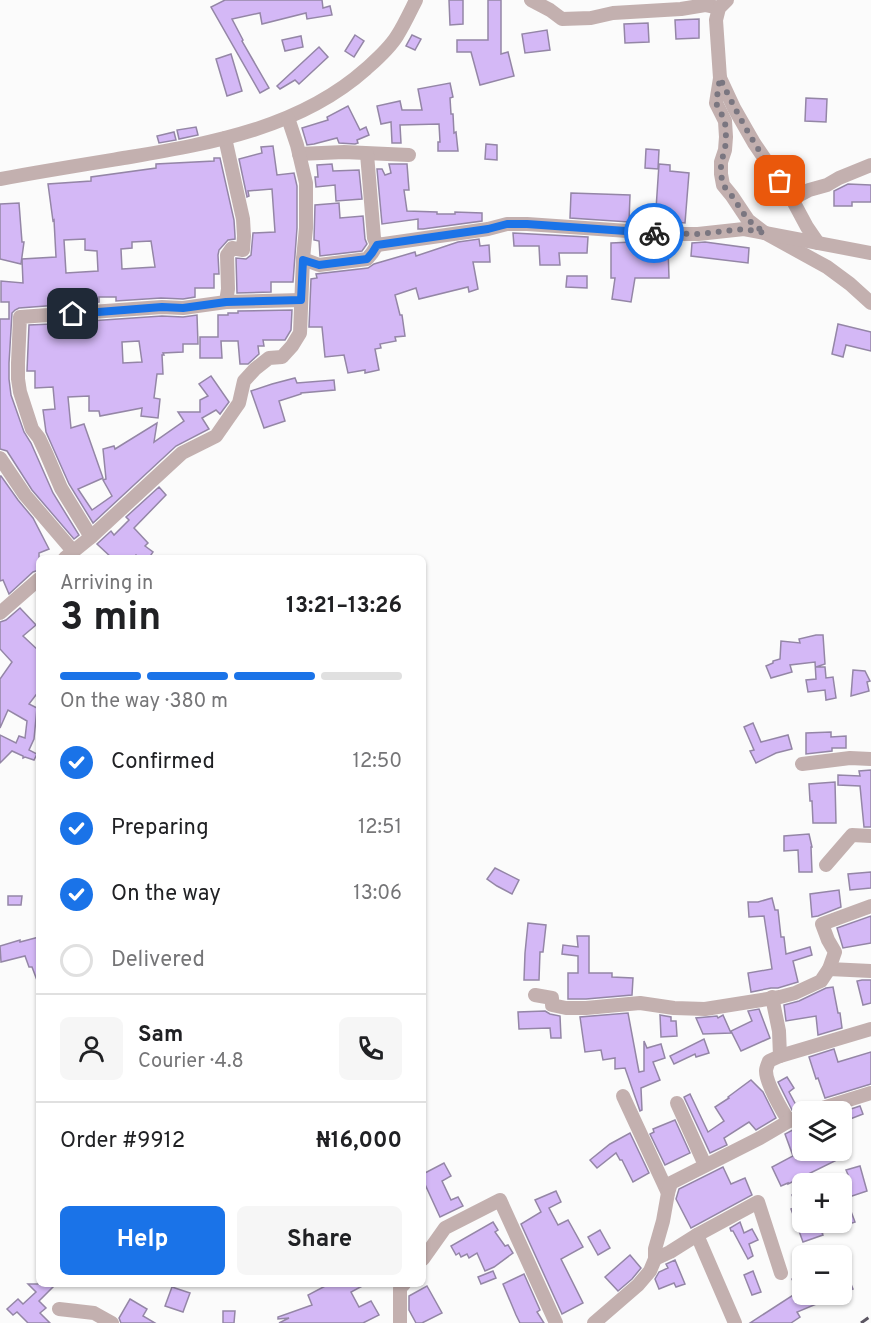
<!DOCTYPE html>
<meta charset="utf-8">
<style>
body{margin:0;font-family:Overpass,sans-serif;background:#f6f6f6;color:#202124;height:100vh;display:flex;flex-direction:column;font-size:22px;white-space:nowrap}
*{box-sizing:border-box;margin:0}
p{font-size:20px;color:#757577}
.icon{flex:none;width:33px;height:33px;fill:none;stroke:currentColor;stroke-width:2;stroke-linecap:round;stroke-linejoin:round}
.map{position:relative;flex:1;overflow:hidden}
.details{position:absolute;left:36px;top:555px;width:390px;height:732px;display:flex;flex-direction:column;background:#fff;border-radius:9px;box-shadow:0 2px 4px #0004}
.details>*{flex:none}
.controls{position:absolute;left:792px;top:1101px;display:grid;gap:12px}
.controls a{display:grid;place-items:center;width:60px;height:60px;border-radius:9px;background:#fff;box-shadow:0 2px 4px #0004;font-size:30px}
.pin{position:absolute;display:grid;place-items:center;width:51px;height:51px;color:#fff;margin:-26px;border-radius:12px;box-shadow:0 3px 9px #0006}
.courier{position:absolute;display:grid;place-items:center;width:60px;height:60px;margin:-30px;border:4px solid #1a73e8;border-radius:50%;background:#fff;color:#222;box-shadow:0 2px 8px #0007}
.head em{font-style:normal;font-weight:700}
.head div{display:flex;flex-direction:column-reverse}
.head{display:flex;align-items:center;justify-content:space-between;height:102px;padding:0 24px}
h1{font-size:39px;font-weight:700;line-height:45px}
.bar{display:grid;grid-template-columns:repeat(4,1fr);gap:9px 6px;align-content:center;height:72px;padding:0 24px}
.bar i{height:8px;border-radius:4px;background:#e0e0e0}
.bar .active{background:#1a73e8}
.bar p{grid-column:span 4}
.line{display:flex;align-items:center;gap:15px;padding:0 24px;border-top:2px solid #e0e0e0}
.line div{flex:1}
.round{display:grid;place-items:center;flex:none;width:63px;height:63px;border-radius:9px;background:#f6f6f6}
ol{padding:0 24px;list-style:none}
li{display:flex;align-items:center;gap:18px;height:66px}
li p{margin-inline-start:auto}
li .icon{padding:6px;border-radius:50%;background:#1a73e8;color:#fff;stroke-width:4}
li:last-child{color:#757577}
li i{width:33px;height:33px;border:3px solid #e0e0e0;border-radius:50%}
.button{display:flex;gap:12px;margin-top:auto;padding:12px 24px}
.button a{flex:1;height:69px;border-radius:9px;background:#1a73e8;color:#fff;font-size:24px;font-weight:700;line-height:69px;text-align:center}
.button a+a{background:#f6f6f6;color:#202124}
.map>svg:first-child{display:block}
.building{fill:#d4b8f6;stroke:#9486a6;stroke-width:1.5;fill-rule:evenodd}
.lines{fill:none;stroke-linecap:round;stroke-linejoin:round}
.street{stroke:#c3b0af;stroke-width:14}
.rail{stroke:#5b5662;stroke-width:3;stroke-dasharray:9 4.5;stroke-linecap:butt}
.done{stroke:#7a7680;stroke-width:6;stroke-dasharray:0 10.8}
.route{stroke:#1a73e8;stroke-width:8}
</style>
<div class="map">
<svg width="871" height="1323" viewBox="0 0 871 1323">
<rect width="100%" height="100%" fill="#fbfbfb"/>
<g class="building">
<polygon points="225,0 322,0 323,8 330,6 332,15 307,19 306,13 262,24 260,13 232,19 243,40 242,41 269,88 260,93 211,7"/>
<polygon points="449,0 463,0 463,24 450,25"/>
<polygon points="488,0 501,0 501,54 508,52 514,76 480,85 471,52 457,52 457,40 488,40"/>
<polygon points="699,19 699,38 676,39 675,20"/>
<polygon points="648,23 649,42 625,43 624,24"/>
<polygon points="547,30 550,50 525,53 522,34"/>
<polygon points="355,35 364,41 354,57 345,51"/>
<polygon points="412,35 421,39 415,50 406,46"/>
<polygon points="301,36 303,47 285,51 282,40"/>
<polygon points="319,47 328,57 299,84 295,80 280,89 277,86"/>
<polygon points="231,54 242,91 227,96 216,59"/>
<polygon points="450,83 453,97 450,98 451,114 453,114 454,133 456,132 458,151 438,151 438,142 440,142 439,124 400,125 401,143 392,143 391,122 381,124 377,106 400,101 402,110 422,110 418,89"/>
<polygon points="806,98 827,99 826,122 805,121"/>
<polygon points="348,106 360,130 366,127 369,135 357,140 358,143 355,144 339,143 337,138 314,144 307,145 302,128 328,120 327,117"/>
<polygon points="196,127 198,135 179,139 177,130"/>
<polygon points="174,132 176,140 159,143 157,136"/>
<polygon points="486,144 497,145 497,160 485,159"/>
<polygon points="273,146 277,175 294,173 297,186 297,228 293,282 271,282 271,292 237,293 236,258 246,259 251,255 253,233 275,232 272,189 248,191 249,196 247,197 239,159 262,153 261,147"/>
<polygon points="646,149 659,150 658,169 645,168"/>
<path d="M 214,158 L 220,158 L 234,220 L 235,236 L 235,239 L 228,240 L 219,250 L 218,255 L 219,274 L 214,274 L 214,288 L 195,288 L 195,297 L 183,299 L 161,298 L 116,301 L 116,297 L 99,297 L 99,302 L 19,308 L 15,310 L 12,313 L 9,363 L 9,379 L 11,395 L 24,432 L 31,443 L 53,493 L 79,535 L 74,539 L 32,490 L 7,451 L 0,449 L 0,319 L 9,319 L 9,302 L 1,302 L 1,281 L 23,283 L 22,259 L 56,257 L 54,220 L 53,221 L 48,184 L 91,181 L 91,177 L 156,168 L 156,164 L 214,161 ZM 85,239 L 85,250 L 97,251 L 98,271 L 66,273 L 64,240 ZM 151,241 L 155,267 L 122,269 L 121,249 L 132,248 L 132,242 Z"/>
<polygon points="332,164 333,171 359,170 362,199 336,201 335,185 316,187 315,177 318,177 317,165"/>
<polygon points="389,164 407,164 409,190 404,190 407,211 437,212 437,214 455,214 455,212 482,213 482,221 423,229 418,229 418,219 382,224 377,169 382,169 385,175 391,173"/>
<polygon points="659,164 670,165 670,171 689,173 685,223 676,222 676,225 655,224"/>
<polygon points="848,184 871,185 871,202 852,202 852,206 834,206 834,191"/>
<polygon points="571,193 630,195 629,222 570,218"/>
<polygon points="19,203 22,242 24,242 21,264 0,259 0,204"/>
<polygon points="339,203 340,218 363,216 365,239 367,244 362,251 320,256 319,241 314,240 315,205"/>
<polygon points="513,233 588,237 587,253 559,253 560,265 540,265 539,246 514,246"/>
<polygon points="479,239 480,246 489,245 490,262 473,262 478,289 469,292 468,287 419,299 416,288 395,295 400,315 402,315 405,336 395,337 396,341 380,344 381,348 375,349 379,370 365,373 365,370 348,373 344,355 325,357 322,327 309,327 311,279 317,278 316,274 368,268 374,264 415,252 416,256 458,242"/>
<polygon points="634,240 676,243 676,247 668,247 669,278 635,278 631,302 612,299 615,278 611,278 611,243 633,242"/>
<polygon points="705,242 749,248 748,263 691,256 692,243"/>
<polygon points="567,276 587,276 587,288 566,287"/>
<polygon points="292,310 291,330 285,340 263,340 264,346 258,346 259,354 248,364 240,364 238,341 221,341 222,358 200,358 200,337 218,337 218,315 228,315 228,313 238,313 238,311"/>
<path d="M 197,315 L 198,344 L 183,344 L 183,352 L 163,353 L 164,355 L 162,355 L 163,374 L 157,374 L 154,398 L 160,399 L 158,418 L 141,416 L 142,408 L 100,416 L 99,411 L 89,411 L 89,396 L 68,397 L 71,428 L 84,424 L 103,478 L 78,489 L 92,510 L 112,496 L 103,480 L 106,479 L 103,449 L 114,446 L 115,449 L 157,423 L 154,442 L 184,421 L 178,412 L 200,412 L 200,400 L 208,396 L 199,384 L 211,376 L 229,402 L 220,414 L 216,410 L 202,418 L 209,429 L 176,446 L 93,523 L 69,484 L 46,432 L 43,410 L 55,409 L 53,387 L 35,388 L 35,371 L 27,371 L 29,325 L 52,324 L 53,328 L 75,327 L 75,322 L 162,316 L 183,317 ZM 139,341 L 142,362 L 123,363 L 122,342 Z"/>
<polygon points="838,324 871,332 871,351 846,345 843,357 832,354"/>
<polygon points="295,378 297,383 334,380 335,390 301,393 301,394 279,401 285,421 264,428 251,391 272,384"/>
<polygon points="0,476 1,476 18,500 33,518 49,549 39,553 39,570 33,572 9,594 3,580 0,581"/>
<polygon points="159,487 166,495 134,528 148,543 145,546 153,552 149,558 140,558 136,555 133,558 112,558 97,544 111,531 114,535 129,520 126,517"/>
<polygon points="20,608 36,625 23,636 39,651 39,691 29,704 37,708 34,739 29,750 37,754 34,760 25,757 23,758 23,756 12,751 0,763 0,735 16,743 19,736 25,738 27,721 8,710 0,728 0,679 12,662 0,649 0,622 6,620"/>
<polygon points="816,635 823,635 825,664 816,667 825,667 826,678 833,677 836,698 826,700 825,690 808,692 806,680 816,679 815,662 790,665 792,672 771,678 766,666 773,663 773,661 780,659 781,641 800,643 799,639"/>
<polygon points="853,670 865,671 870,681 867,682 869,691 851,696"/>
<polygon points="753,723 761,742 788,735 792,749 776,753 756,763 750,751 754,750 744,727"/>
<polygon points="831,732 831,737 846,736 846,748 832,748 832,751 806,754 806,733"/>
<polygon points="871,770 871,827 864,827 860,786 838,785 838,775 860,776 859,771"/>
<polygon points="835,782 836,823 813,823 812,801 810,801 809,784"/>
<polygon points="809,834 812,847 811,847 812,872 799,872 798,850 784,851 784,836"/>
<polygon points="495,868 519,880 512,894 497,886 487,879"/>
<polygon points="871,872 871,888 850,890 848,874"/>
<polygon points="839,890 841,907 818,916 812,917 810,894"/>
<polygon points="8,896 22,896 21,905 8,905"/>
<polygon points="772,898 775,910 778,910 781,937 784,937 786,954 810,947 812,955 793,961 798,982 778,988 771,988 751,992 748,973 772,969 764,916 749,917 748,902 758,902"/>
<polygon points="871,916 871,943 843,948 837,928"/>
<polygon points="528,923 546,925 543,952 540,952 539,980 524,980 525,953"/>
<polygon points="577,936 589,936 589,973 612,973 612,977 633,978 632,995 586,999 568,999 568,973 578,973 578,956 562,954 563,945 578,947"/>
<polygon points="39,937 39,983 38,983 32,967 29,967 25,956 1,962 0,946 20,940 20,942"/>
<polygon points="862,980 871,980 871,1003 863,1005 857,981"/>
<polygon points="833,987 838,1013 840,1013 842,1028 818,1035 816,1016 786,1021 784,1005 799,1001 826,988"/>
<polygon points="759,1009 770,1038 741,1051 731,1031 752,1021 748,1011"/>
<polygon points="545,1011 550,1014 560,1016 561,1038 551,1038 550,1028 519,1029 518,1012"/>
<polygon points="628,1013 639,1072 644,1071 644,1041 647,1048 661,1044 665,1058 653,1062 660,1080 641,1088 642,1110 640,1111 625,1068 615,1069 615,1058 603,1060 601,1050 585,1052 580,1017"/>
<polygon points="660,1015 671,1017 671,1021 676,1021 677,1036 661,1037"/>
<polygon points="723,1015 731,1033 703,1034 696,1018 717,1016 718,1018"/>
<polygon points="704,1039 709,1053 696,1057 695,1054 674,1064 670,1056"/>
<polygon points="834,1049 838,1062 871,1052 871,1084 825,1098 818,1078 816,1079 809,1057"/>
<polygon points="787,1077 794,1088 789,1092 797,1107 792,1110 778,1082"/>
<polygon points="751,1080 763,1092 776,1118 756,1130 749,1122 724,1138 727,1145 710,1153 684,1097 690,1094 708,1132 724,1121 715,1107 729,1098 728,1097"/>
<polygon points="860,1106 863,1114 845,1121 842,1112"/>
<polygon points="675,1120 690,1153 665,1165 650,1134 654,1132 653,1129"/>
<polygon points="802,1125 802,1150 837,1150 841,1158 788,1184 788,1183 781,1186 772,1167 793,1156 785,1134"/>
<polygon points="630,1133 649,1173 633,1182 622,1160 620,1160 616,1153 597,1168 590,1160 610,1144"/>
<polygon points="444,1163 451,1176 442,1181 451,1200 458,1197 463,1206 440,1217 423,1180 423,1174"/>
<polygon points="860,1166 867,1191 846,1198 855,1222 822,1233 823,1235 803,1242 791,1209 797,1207 792,1195 802,1192 802,1222 842,1222 842,1180 849,1177 846,1170"/>
<polygon points="723,1167 731,1184 745,1178 752,1195 691,1228 676,1199 679,1189"/>
<polygon points="556,1191 561,1202 549,1208 558,1225 568,1220 583,1247 561,1259 583,1303 562,1314 521,1224 541,1212 535,1200"/>
<polygon points="493,1222 498,1230 495,1232 505,1246 508,1245 513,1253 494,1267 485,1271 477,1253 469,1258 467,1254 461,1257 459,1253 456,1255 451,1246"/>
<polygon points="740,1222 744,1233 752,1229 758,1240 749,1244 753,1256 748,1259 733,1231 731,1231 730,1228"/>
<polygon points="600,1230 610,1248 598,1255 588,1237"/>
<polygon points="630,1255 641,1268 632,1279 618,1291 605,1277"/>
<polygon points="675,1260 685,1284 676,1287 674,1283 659,1289 655,1279 659,1272 668,1268 666,1264"/>
<polygon points="842,1262 853,1289 842,1293"/>
<polygon points="493,1271 496,1278 481,1284 478,1277"/>
<polygon points="753,1271 761,1292 752,1295 744,1275"/>
<polygon points="524,1274 540,1310 537,1312 544,1323 520,1323 516,1315 503,1284"/>
<polygon points="802,1274 802,1294 838,1295 797,1312 800,1317 791,1323 750,1323 798,1292 792,1279"/>
<polygon points="28,1284 56,1284 39,1301 46,1308 40,1313 50,1323 28,1323 17,1312 13,1315 7,1309 18,1299 23,1304 36,1292"/>
<polygon points="329,1284 366,1284 351,1292 359,1307 371,1301 379,1315 363,1323 279,1323 289,1318 278,1319 278,1317 312,1305 308,1295"/>
<polygon points="427,1286 442,1313 422,1323 416,1323 409,1310 409,1296"/>
<polygon points="172,1287 190,1293 183,1312 165,1306"/>
<polygon points="130,1299 147,1309 143,1316 155,1323 121,1323 119,1318"/>
<polygon points="223,1311 235,1311 234,1323 223,1323"/>
</g>
<g class="lines">
<g class="street">
<polyline points="531,0 550,10 562,19 591,18 613,13 681,9 705,5 719,8"/>
<polyline points="727,0 719,8 716,20 720,78 716,103 725,121 726,137 725,150 721,162 721,174 723,185 732,196 748,220 765,233 827,267 850,284 871,303"/>
<polyline points="720,78 734,108 754,143 792,199 807,227 818,243"/>
<polyline points="225,138 243,219 244,236 243,250 232,248 227,255 228,289 226,302"/>
<polyline points="299,154 344,152 409,155"/>
<path d="M 0,179 C 43,171 87,164 130,157 C 213,143 301,127 366,69 C 376,60 389,49 397,36 C 404,25 410,12 416,0"/>
<polyline points="792,199 809,190 827,185 839,178 871,165"/>
<polyline points="377,245 488,229 507,224 527,224 671,234 698,234 744,229 871,253"/>
<polyline points="303,259 319,265 367,259 372,253 377,245 374,238 367,154"/>
<polyline points="0,458 25,495 73,551"/>
<polyline points="91,537 61,488 46,453 39,438 32,429 20,392 18,379 18,363 20,317 162,307 183,308 226,302 301,300"/>
<polyline points="65,558 91,537 182,453 216,436 239,403 244,381 255,369 269,358 282,357 292,346 300,333 303,259 306,228 306,183 297,145 288,118"/>
<polyline points="0,613 39,579"/>
<polyline points="802,764 850,758 871,759"/>
<polyline points="826,865 852,835 871,836"/>
<polyline points="829,969 871,971"/>
<polyline points="535,995 552,998 552,1005 566,1008 586,1008 640,1003 674,1008 705,1009 780,997 795,993 821,981 829,969 835,952 828,940 822,924 871,906"/>
<path d="M 772,997 L 779,1031 L 780,1056 L 769,1061 C 768,1064 766,1068 766,1071 C 766,1083 782,1111 789,1121"/>
<polyline points="780,1056 871,1029"/>
<polyline points="623,1096 668,1193"/>
<polyline points="677,1103 705,1165"/>
<polyline points="810,1112 871,1093"/>
<polyline points="697,1235 735,1323"/>
<polyline points="423,1259 445,1228 500,1200 556,1323"/>
<polyline points="655,1259 670,1252 697,1235 758,1202 781,1273"/>
<polyline points="59,1309 94,1313 112,1323"/>
<polyline points="400,1323 400,1288 404,1284"/>
<polyline points="594,1323 638,1285 650,1271 655,1259 655,1249 663,1221 668,1193 671,1183 760,1138 789,1121 802,1115"/>
</g>
<polyline class="rail" points="861,1323 871,1316"/>
</g>
<g class="lines">
<path class="done" d="M 654,233 L 698,234 L 744,229 L 765,233 L 748,220 L 732,196 L 723,185 L 721,174 L 721,162 L 725,150 L 726,137 L 725,121 L 716,103 L 720,78 C 737,114 756,149 780,181"/>
<polyline class="route" points="73,314 162,307 183,308 226,302 301,300 303,260 319,265 367,259 372,253 377,245 488,229 507,224 527,224 654,233"/>
</g>
</svg>
<div class="controls">
<a><svg class="icon" aria-label="layers" viewBox="0 0 24 24"><path d="M12 4l9 5-9 5-9-5zM3 14l9 5 9-5"/></svg></a>
<a>+</a>
<a>−</a>
</div>
<div class="pin" style="left:780px;top:181px;background:#ea580c"><svg class="icon" aria-label="bag" viewBox="0 0 24 24"><path d="M5 8h14l-1 12H6zM9 8a3 3 0 0 1 6 0"/></svg></div>
<div class="pin" style="left:73px;top:314px;background:#1f2937"><svg class="icon" aria-label="home" viewBox="0 0 24 24"><path d="M3 11l9-7 9 7M6 9v11h12V9"/></svg></div>
<div class="courier" style="left:654px;top:233px"><svg class="icon" aria-label="bike" viewBox="0 0 24 24"><circle cx="6" cy="16" r="4"/><circle cx="18" cy="16" r="4"/><path d="M6 16l4-8h5l3 8M10 8l3 8H6M13 5h3"/></svg></div>
<section class="details">
<div class="head"><div><h1>3 min</h1><p>Arriving in</p></div><em>13:21–13:26</em></div>
<div class="bar"><i class="active"></i><i class="active"></i><i class="active"></i><i></i><p>On the way · 380 m</p></div>
<ol>
<li><svg class="icon" aria-label="check" viewBox="0 0 24 24"><path d="M5 12l5 5 9-10"/></svg>Confirmed<p>12:50</p></li>
<li><svg class="icon" aria-label="check" viewBox="0 0 24 24"><path d="M5 12l5 5 9-10"/></svg>Preparing<p>12:51</p></li>
<li><svg class="icon" aria-label="check" viewBox="0 0 24 24"><path d="M5 12l5 5 9-10"/></svg>On the way<p>13:06</p></li>
<li><i></i>Delivered</li>
</ol>
<div class="line" style="height:108px"><a class="round"><svg class="icon" aria-label="person" viewBox="0 0 24 24"><circle cx="12" cy="8" r="4"/><path d="M4 21q1-7 8-7t8 7"/></svg></a><div><b>Sam</b><p>Courier · 4.8</p></div><a class="round"><svg class="icon" aria-label="phone" viewBox="0 0 24 24"><path d="M5 4h4l2 5-3 2q2 4 5 5l2-3 5 2v4C11 20 4 13 5 4z"/></svg></a></div>
<div class="line" style="height:78px"><div>Order #9912</div><b>₦16,000</b></div>
<div class="button"><a>Help</a><a>Share</a></div>
</section>
</div>
